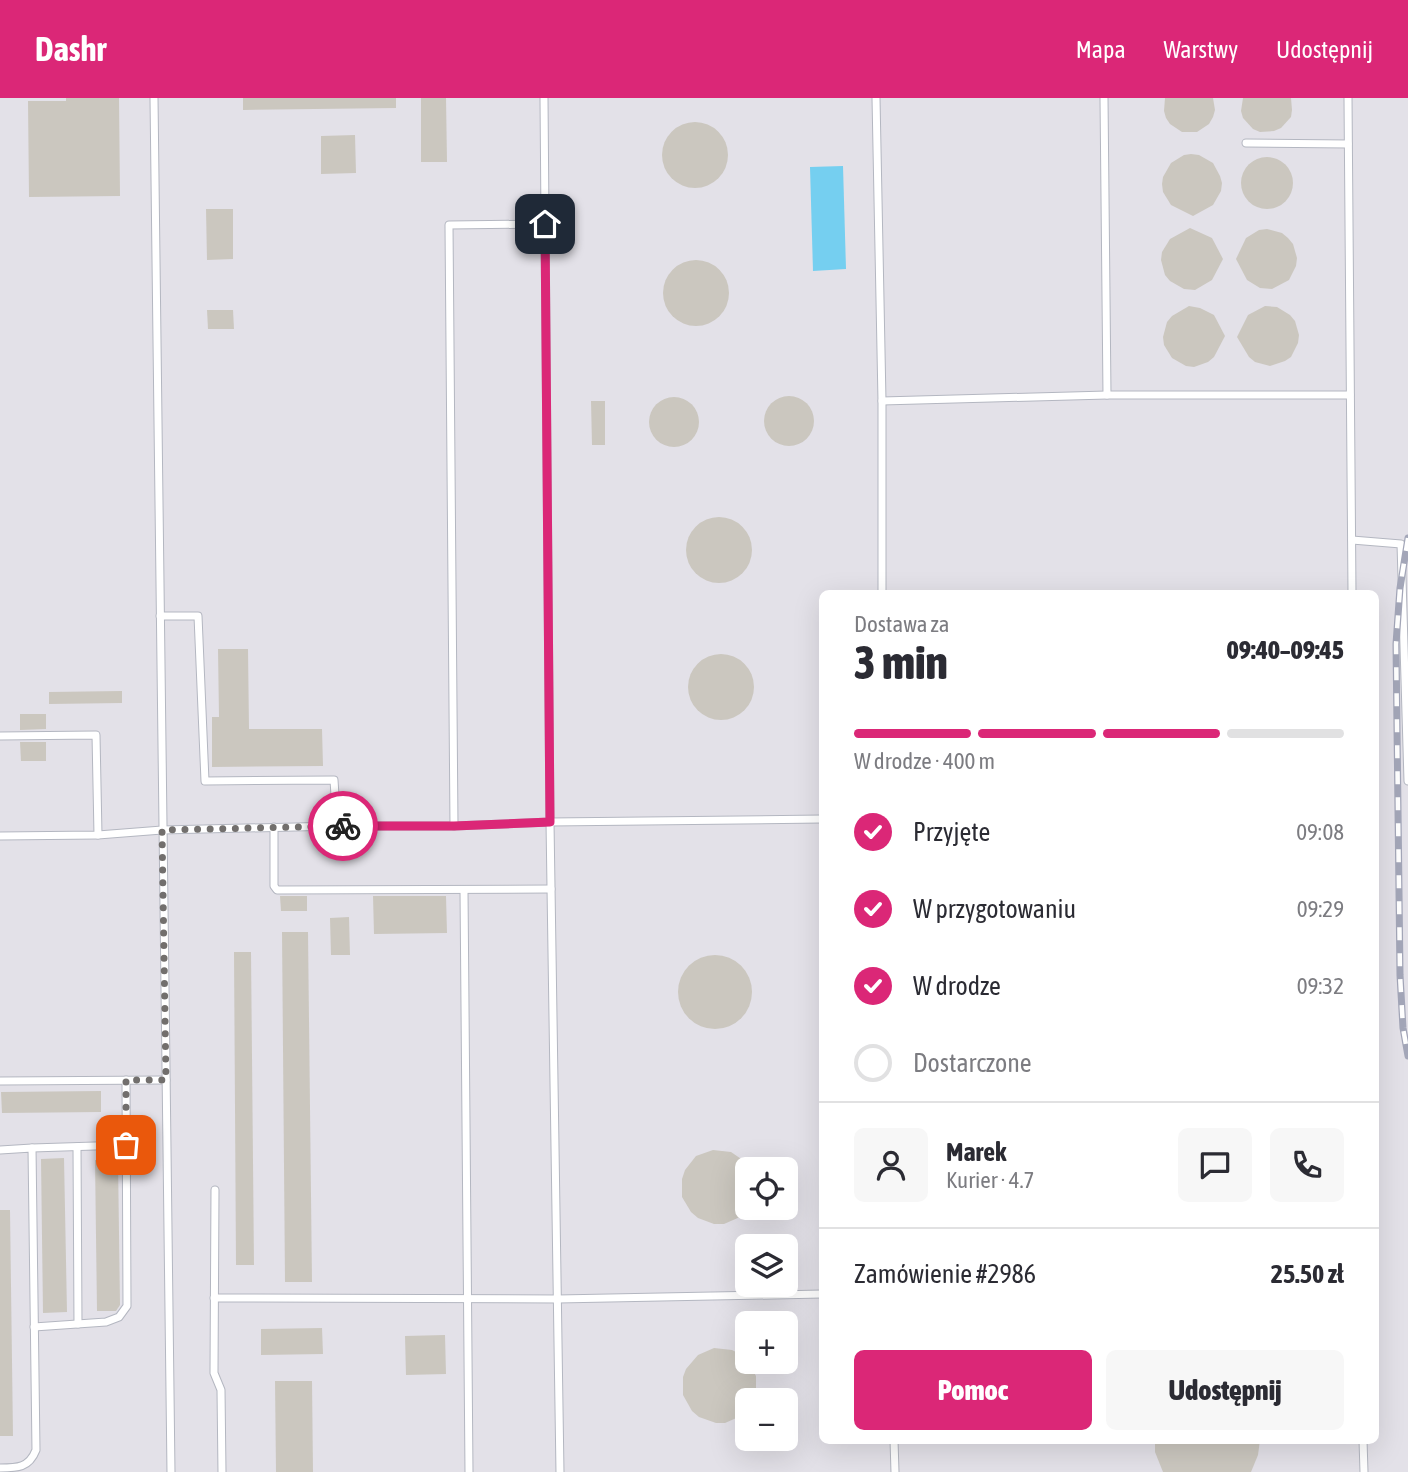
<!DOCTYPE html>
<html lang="pl">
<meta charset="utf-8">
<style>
body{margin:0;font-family:"Asap Condensed",sans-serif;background:#f7f7f7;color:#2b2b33;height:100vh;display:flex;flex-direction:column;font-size:26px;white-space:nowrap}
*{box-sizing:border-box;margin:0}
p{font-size:23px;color:#7c7c81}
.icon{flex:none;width:38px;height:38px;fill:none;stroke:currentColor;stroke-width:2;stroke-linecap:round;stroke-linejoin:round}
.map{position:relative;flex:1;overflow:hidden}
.sheet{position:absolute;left:819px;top:492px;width:560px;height:854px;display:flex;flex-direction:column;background:#fff;border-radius:10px;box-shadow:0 7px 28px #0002}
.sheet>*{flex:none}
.fabs{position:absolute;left:735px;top:1059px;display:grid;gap:14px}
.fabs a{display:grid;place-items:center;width:63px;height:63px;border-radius:10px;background:#fff;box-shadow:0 7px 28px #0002;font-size:35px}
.pin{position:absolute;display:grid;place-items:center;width:60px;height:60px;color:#fff;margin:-30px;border-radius:14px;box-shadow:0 4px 10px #0006}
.courier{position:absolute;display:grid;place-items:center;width:70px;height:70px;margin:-35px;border:5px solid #db2777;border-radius:50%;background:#fff;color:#222;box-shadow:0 2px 9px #0007}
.head em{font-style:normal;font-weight:800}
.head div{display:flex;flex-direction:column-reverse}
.head{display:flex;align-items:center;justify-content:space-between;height:119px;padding:0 35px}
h1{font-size:46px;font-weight:800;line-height:52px}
.bar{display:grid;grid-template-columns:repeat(4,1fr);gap:10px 7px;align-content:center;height:84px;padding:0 35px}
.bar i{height:9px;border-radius:5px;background:#e1e1e2}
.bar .selected{background:#db2777}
.bar p{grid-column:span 4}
.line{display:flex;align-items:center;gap:18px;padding:0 35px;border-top:2px solid #e1e1e2}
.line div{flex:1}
.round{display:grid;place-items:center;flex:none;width:74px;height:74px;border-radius:10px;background:#f7f7f7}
ol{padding:0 35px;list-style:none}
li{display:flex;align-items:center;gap:21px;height:77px}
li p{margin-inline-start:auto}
li .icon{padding:7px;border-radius:50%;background:#db2777;color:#fff;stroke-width:4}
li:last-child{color:#7c7c81}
li i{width:38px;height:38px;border:4px solid #e1e1e2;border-radius:50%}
.cta{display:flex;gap:14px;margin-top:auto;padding:14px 35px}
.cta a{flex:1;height:80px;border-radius:10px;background:#db2777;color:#fff;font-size:28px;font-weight:800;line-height:80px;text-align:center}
.cta a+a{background:#f7f7f7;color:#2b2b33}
header{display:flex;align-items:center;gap:42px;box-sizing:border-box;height:98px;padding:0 35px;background:#db2777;color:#fff}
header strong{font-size:33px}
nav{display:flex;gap:38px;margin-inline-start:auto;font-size:24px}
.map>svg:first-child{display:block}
.industrial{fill:#e3e1e8;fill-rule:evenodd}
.water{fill:#75cff0}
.building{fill:#cbc7bf}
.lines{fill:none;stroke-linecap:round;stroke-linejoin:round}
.lane-casing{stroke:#b4b7c1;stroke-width:9}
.lane{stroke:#fff;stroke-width:7}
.rail-casing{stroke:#a3a6b8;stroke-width:7}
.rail{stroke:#fff;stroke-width:4.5;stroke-dasharray:13;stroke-linecap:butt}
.done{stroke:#726f6d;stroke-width:7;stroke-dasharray:0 12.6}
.route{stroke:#db2777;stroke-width:9}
</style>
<header>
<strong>Dashr</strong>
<nav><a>Mapa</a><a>Warstwy</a><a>Udostępnij</a></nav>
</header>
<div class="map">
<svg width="1408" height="1374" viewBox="0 0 1408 1374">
<rect width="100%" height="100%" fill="#efe9e1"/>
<path class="industrial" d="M 0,0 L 1408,0 L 1408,1374 L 0,1374 ZM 822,495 L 1376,495 L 1376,1342 L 822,1342 ZM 747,1071 L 786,1071 L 786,1110 L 747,1110 ZM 747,1148 L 786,1148 L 786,1186 L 747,1186 ZM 747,1225 L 786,1225 L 786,1264 L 747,1264 ZM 747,1302 L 786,1302 L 786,1340 L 747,1340 Z"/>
<polygon class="water" points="843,68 846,171 813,173 810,69"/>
<g class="building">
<polygon points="66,0 119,0 120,98 29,99 28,3 66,3"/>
<polygon points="243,0 396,0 396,10 243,12"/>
<polygon points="421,0 446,0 447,64 421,64"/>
<polygon points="1165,0 1213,0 1215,12 1213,19 1209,26 1197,34 1182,34 1170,26 1166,20 1164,13"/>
<polygon points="1243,0 1291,0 1292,12 1291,19 1281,30 1274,33 1260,34 1253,31 1243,20 1241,13"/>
<circle cx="695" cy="57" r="33"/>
<polygon points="355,37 356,75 321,76 321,38"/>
<polygon points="1191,56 1199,57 1213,65 1220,78 1222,85 1221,93 1213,107 1193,118 1171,107 1163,94 1162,86 1163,79 1171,65 1184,57"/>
<circle cx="1267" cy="85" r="26"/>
<polygon points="206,111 233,111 233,161 207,162"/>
<polygon points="1190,130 1212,140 1223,161 1212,182 1195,192 1184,191 1170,183 1165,177 1161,162 1162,154 1170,141"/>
<polygon points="1267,131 1282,135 1288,140 1293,146 1297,160 1296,168 1289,182 1272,191 1260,190 1247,182 1236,161 1246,140 1259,132"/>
<circle cx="696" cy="195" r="33"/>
<polygon points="1189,208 1200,210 1214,217 1225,238 1214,259 1208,264 1194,269 1186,268 1172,260 1164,247 1163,239 1167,224 1172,218"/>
<polygon points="1265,208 1277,209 1290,217 1295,223 1299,237 1298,245 1291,259 1285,263 1270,268 1255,264 1249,259 1237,239 1248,217"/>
<polygon points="207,212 233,212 234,231 208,231"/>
<circle cx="789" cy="323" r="25"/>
<circle cx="674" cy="324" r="25"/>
<polygon points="591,303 605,303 605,347 592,347"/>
<circle cx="719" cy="452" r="33"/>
<polygon points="218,551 248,551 249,631 322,631 323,668 212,669 212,619 219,619"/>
<circle cx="721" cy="589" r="33"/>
<polygon points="122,593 122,605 49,606 49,594"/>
<polygon points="20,616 46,616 46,631 20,632"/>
<polygon points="20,644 46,644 46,663 21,663"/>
<polygon points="280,798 307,798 307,813 281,813"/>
<polygon points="373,798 446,798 447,835 374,836"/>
<polygon points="349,819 350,857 331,857 330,820"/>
<polygon points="282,834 308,834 312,1184 285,1184"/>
<polygon points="234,854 251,854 254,1167 236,1167"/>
<circle cx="715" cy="894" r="37"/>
<polygon points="101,993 101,1014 2,1015 1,994"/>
<polygon points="713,1052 731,1054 747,1065 747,1113 740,1119 724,1126 714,1126 698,1120 691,1114 682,1099 682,1081 685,1072 696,1058"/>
<polygon points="64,1060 67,1214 43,1215 41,1061"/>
<polygon points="95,1062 118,1062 120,1207 116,1213 97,1213"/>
<polygon points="0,1112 10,1112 13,1338 0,1338"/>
<polygon points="322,1230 323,1256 261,1257 261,1231"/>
<polygon points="445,1237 446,1276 406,1277 405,1238"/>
<polygon points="714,1250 732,1252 740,1256 747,1262 756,1278 756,1296 754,1302 747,1302 747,1313 741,1318 725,1325 716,1325 699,1319 692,1313 683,1297 683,1279 686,1271 698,1257"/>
<polygon points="275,1283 312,1283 313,1374 276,1374"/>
<polygon points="1155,1342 1260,1342 1258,1357 1251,1374 1163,1374 1155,1354"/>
</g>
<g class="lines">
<defs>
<g id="lane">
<polyline points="154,0 171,1374"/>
<polyline points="544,0 550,724 560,1374"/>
<polyline points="876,0 882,303 882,495"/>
<polyline points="1104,0 1107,297"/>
<polyline points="1348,0 1352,495"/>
<polyline points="1246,45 1348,46"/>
<polyline points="882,303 1107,297 1350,297"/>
<polyline points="1352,442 1401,446 1408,683"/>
<polyline points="160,518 198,518 205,683 334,682 337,728"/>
<polyline points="0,638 96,637 98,737"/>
<polyline points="454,728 449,127 545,126"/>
<polyline points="274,729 274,788 277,792 551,791"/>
<polyline points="0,738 98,737 162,732 337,728 454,728 550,724 822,721"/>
<polyline points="464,792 469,1374"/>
<polyline points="0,983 166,982"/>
<polyline points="77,1049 78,1226"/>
<polyline points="32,1050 126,1047"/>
<path d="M 0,1052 L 32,1050 L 36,1352 C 29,1370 17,1370 0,1370"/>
<polyline points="215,1092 214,1275 221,1292 222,1374"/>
<polyline points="214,1200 558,1201 822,1196"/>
<polyline points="34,1229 106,1224 119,1219 127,1208 126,982"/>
<polyline points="894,1342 895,1374"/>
<polyline points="1363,1342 1364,1374"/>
</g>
</defs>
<use href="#lane" class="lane-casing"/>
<use href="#lane" class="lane"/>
<defs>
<polyline id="rail" points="1408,440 1400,490 1396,546 1400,877 1403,930 1408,958"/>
</defs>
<use href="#rail" class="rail-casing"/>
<use href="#rail" class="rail"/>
</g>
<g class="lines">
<polyline class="done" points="126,1047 126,982 166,982 162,732 343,728"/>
<polyline class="route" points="343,728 454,728 550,724 545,126"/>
</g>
</svg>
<div class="fabs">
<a><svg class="icon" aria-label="locate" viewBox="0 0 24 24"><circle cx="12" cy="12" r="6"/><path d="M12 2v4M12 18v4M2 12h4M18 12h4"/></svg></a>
<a><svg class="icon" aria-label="layers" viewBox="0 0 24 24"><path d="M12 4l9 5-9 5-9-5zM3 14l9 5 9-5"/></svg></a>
<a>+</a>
<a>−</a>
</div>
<div class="pin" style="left:126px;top:1047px;background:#ea580c"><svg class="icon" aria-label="bag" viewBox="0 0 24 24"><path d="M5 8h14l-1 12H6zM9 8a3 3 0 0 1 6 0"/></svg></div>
<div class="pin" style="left:545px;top:126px;background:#1f2937"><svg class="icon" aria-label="home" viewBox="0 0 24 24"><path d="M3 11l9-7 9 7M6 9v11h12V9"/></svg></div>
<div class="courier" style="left:343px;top:728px"><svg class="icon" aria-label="bike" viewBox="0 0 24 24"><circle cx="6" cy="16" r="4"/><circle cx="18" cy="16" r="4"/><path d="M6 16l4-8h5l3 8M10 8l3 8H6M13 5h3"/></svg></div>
<section class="sheet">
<div class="head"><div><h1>3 min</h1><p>Dostawa za</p></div><em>09:40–09:45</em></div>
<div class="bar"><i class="selected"></i><i class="selected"></i><i class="selected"></i><i></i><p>W drodze · 400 m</p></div>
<ol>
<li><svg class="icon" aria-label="check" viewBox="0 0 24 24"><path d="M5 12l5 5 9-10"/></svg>Przyjęte<p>09:08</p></li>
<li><svg class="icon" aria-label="check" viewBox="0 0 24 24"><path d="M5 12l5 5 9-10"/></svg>W przygotowaniu<p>09:29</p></li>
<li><svg class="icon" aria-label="check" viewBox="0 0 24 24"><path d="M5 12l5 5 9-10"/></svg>W drodze<p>09:32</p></li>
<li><i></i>Dostarczone</li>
</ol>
<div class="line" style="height:126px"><a class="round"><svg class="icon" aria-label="person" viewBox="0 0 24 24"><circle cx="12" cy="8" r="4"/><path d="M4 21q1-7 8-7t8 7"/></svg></a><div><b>Marek</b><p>Kurier · 4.7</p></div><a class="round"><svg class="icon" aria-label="chat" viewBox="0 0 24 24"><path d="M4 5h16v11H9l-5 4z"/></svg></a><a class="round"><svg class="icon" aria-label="phone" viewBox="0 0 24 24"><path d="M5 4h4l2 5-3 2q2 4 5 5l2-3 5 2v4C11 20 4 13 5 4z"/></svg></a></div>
<div class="line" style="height:91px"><div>Zamówienie #2986</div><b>25.50 zł</b></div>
<div class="cta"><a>Pomoc</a><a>Udostępnij</a></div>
</section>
</div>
